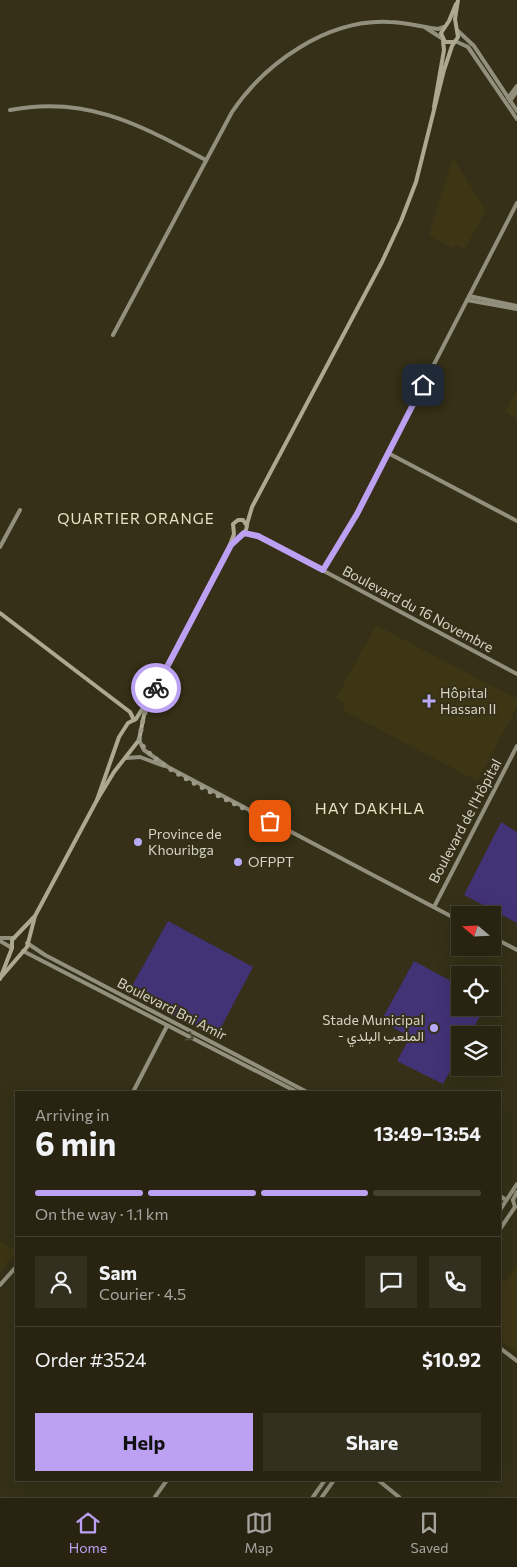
<!DOCTYPE html>
<meta charset="utf-8">
<style>
body{margin:0;font-family:Commissioner,Vazirmatn,sans-serif;background:#34301f;color:#f1f3f6;height:100vh;display:flex;flex-direction:column;font-size:19px;white-space:nowrap}
*{box-sizing:border-box;margin:0}
p{font-size:16px;color:#a5a49f}
.icon{flex:none;width:28px;height:28px;fill:none;stroke:currentColor;stroke-width:2;stroke-linecap:round;stroke-linejoin:round}
.map{position:relative;flex:1;overflow:hidden}
.side{position:absolute;left:15px;top:1091px;width:486px;height:390px;display:flex;flex-direction:column;background:#282411;border-radius:0px;box-shadow:0 5px 20px #0002,0 0 0 1px #444131}
.side>*{flex:none}
.needle{width:32px;rotate:289deg}
.tools{position:absolute;left:451px;top:906px;display:grid;gap:10px}
.tools a{display:grid;place-items:center;width:50px;height:50px;border-radius:0px;background:#282411;box-shadow:0 5px 20px #0002,0 0 0 1px #444131;font-size:25px}
.pin{position:absolute;display:grid;place-items:center;width:42px;height:42px;color:#fff;margin:-21px;border-radius:10px;box-shadow:0 2px 8px #0006}
.courier{position:absolute;display:grid;place-items:center;width:50px;height:50px;margin:-25px;border:4px solid #bca0f2;border-radius:50%;background:#fff;color:#222;box-shadow:0 1px 6px #0007}
.overview em{font-style:normal;font-weight:700}
.overview div{display:flex;flex-direction:column-reverse}
.overview{display:flex;align-items:center;justify-content:space-between;height:85px;padding:0 20px}
h1{font-size:32px;font-weight:700;line-height:38px}
.bar{display:grid;grid-template-columns:repeat(4,1fr);gap:8px 5px;align-content:center;height:60px;padding:0 20px}
.bar i{height:6px;border-radius:4px;background:#444131}
.bar .selected{background:#bca0f2}
.bar p{grid-column:span 4}
.line{display:flex;align-items:center;gap:12px;padding:0 20px;border-top:1px solid #444131}
.line div{flex:1}
.round{display:grid;place-items:center;flex:none;width:52px;height:52px;border-radius:0px;background:#34301f}
.action{display:flex;gap:10px;margin-top:auto;padding:10px 20px}
.action a{flex:1;height:58px;border-radius:0px;background:#bca0f2;color:#111;font-size:20px;font-weight:700;line-height:58px;text-align:center}
.action a+a{background:#34301f;color:#f1f3f6}
.dock{display:flex;justify-content:space-around;align-items:center;height:70px;border-top:1px solid #444131;background:#282411;font-size:14px;color:#a5a49f}
.dock a{display:grid;justify-items:center;gap:2px}
.dock .selected{color:#bca0f2}
.map>svg:first-child{display:block}
.built{fill:#3c3615}
.green{fill:#423276}
.lines{fill:none;stroke-linecap:round;stroke-linejoin:round}
.secondary{stroke:#928f7c;stroke-width:4}
.primary{stroke:#ada991;stroke-width:4}
.oneway{stroke:#514c35}
.done{stroke:#9e9a88;stroke-width:5;stroke-dasharray:0 9}
.route{stroke:#bca0f2;stroke-width:6}
.poi-dot{fill:#b7abf7;stroke:#353017;stroke-width:2}
.labels{text-anchor:middle;stroke-width:4;stroke-linejoin:round;paint-order:stroke}
.street-label{font-size:14px;fill:#d6d3c5;stroke:#353017}
.poi-label{font-size:14px;fill:#d6d3c5;stroke:#353017;text-anchor:start}
.neighbourhood-label{font-size:15px;letter-spacing:1px;fill:#e7e2c4;stroke:#353017}
.quarter-label{font-size:16px;letter-spacing:1px;fill:#e7e2c4;stroke:#353017}
</style>
<div class="map">
<svg width="517" height="1497" viewBox="0 0 517 1497">
<rect width="100%" height="100%" fill="#353017"/>
<g class="built">
<polygon points="453,158 486,210 465,249 455,244 452,248 429,235"/>
<polygon points="517,389 517,419 505,412"/>
<polygon points="376,625 517,699 517,707 477,781 342,710 345,703 336,698"/>
<polygon points="0,1241 16,1250 16,1253 0,1273"/>
<polygon points="517,1264 517,1353 500,1341 500,1281 501,1279 506,1282"/>
</g>
<g class="green">
<polygon points="501,822 517,832 517,923 464,895"/>
<polygon points="168,921 253,967 216,1037 128,993"/>
<polygon points="414,961 460,986 460,1008 484,1008 470,1035 460,1035 460,1053 443,1084 397,1061 410,1037 381,1021"/>
</g>
<g class="lines">
<g class="secondary">
<polyline points="426,28 443,39"/>
<polyline points="458,31 474,46 517,111"/>
<polyline points="455,41 468,47 517,119"/>
<polyline points="508,98 517,86"/>
<polyline points="510,101 517,91"/>
<path d="M 10,110 C 87,95 140,125 206,160"/>
<polyline points="469,296 517,306"/>
<polyline points="467,300 517,309"/>
<path d="M 113,335 L 232,112 C 265,63 327,19 389,22 C 405,22 422,27 438,29 L 444,27"/>
<polyline points="388,453 517,521"/>
<polyline points="244,533 264,539 517,674"/>
<polyline points="0,547 20,510"/>
<polyline points="323,570 357,514 517,203"/>
<polyline points="139,740 144,750 168,767 460,921"/>
<polyline points="127,758 140,757 164,766"/>
<polyline points="434,907 517,746"/>
<polyline points="492,937 517,950"/>
<polyline points="0,938 14,938"/>
<polyline points="0,941 12,948"/>
<polyline points="27,943 45,955 307,1092"/>
<polyline points="23,951 297,1092"/>
<polyline points="133,1092 167,1026"/>
<polyline points="500,1196 506,1200"/>
<polyline points="513,1200 517,1192"/>
<polyline points="500,1210 517,1184"/>
<polyline points="500,1229 515,1207 513,1200"/>
<polyline points="0,1285 16,1267"/>
<polyline points="500,1348 517,1361"/>
<polyline points="378,1480 399,1497"/>
<polyline points="155,1497 167,1480"/>
<polyline points="313,1497 325,1480"/>
<polyline points="322,1497 334,1480"/>
</g>
<g class="primary">
<polyline points="454,42 445,42 441,33 449,21 456,4"/>
<polyline points="434,107 444,50 443,41"/>
<polyline points="247,524 252,507 382,262 401,221 416,182 444,70 452,46 458,37 455,19 458,0"/>
<polyline points="0,613 130,712 134,720"/>
<polyline points="97,800 119,737 128,723 136,719 155,688 227,553 234,534 233,524 238,520 243,520 247,526 245,533 231,545"/>
<polyline points="2,976 27,947 35,916 97,800 114,772 139,740 144,715 150,700"/>
<polyline points="0,979 12,948 12,940 34,917"/>
</g>
</g>
<defs><path id="oneway-chevron" d="M-2-3.5L2.5 0L-2 3.5" fill="none" stroke-width="1.6" stroke-linecap="round" stroke-linejoin="round" transform="scale(1.25)"/></defs>
<use class="oneway" href="#oneway-chevron" transform="translate(190 1037) rotate(27)"/>
<g class="lines">
<path class="done" d="M 156,688 L 144,715 L 139,740 C 153,769 239,805 270,821"/>
<polyline class="route" points="156,688 231,545 244,533 258,536 323,570 357,514 423,385"/>
</g>
<g class="poi-dot">
<path d="M426.5 693.5h5v5h5v5h-5v5h-5v-5h-5v-5h5z"/>
<circle cx="138" cy="842" r="5"/>
<circle cx="238" cy="862" r="5"/>
<circle cx="434" cy="1028" r="5"/>
</g>
<g class="labels">
<g class="street-label">
<text transform="translate(418 609) rotate(28)" y="5">Boulevard du 16 Novembre</text>
<text transform="translate(465 821) rotate(-62)" y="5">Boulevard de l'Hôpital</text>
<text transform="translate(172 1009) rotate(27)" y="5">Boulevard Bni Amir</text>
</g>
<g class="poi-label">
<text x="440" y="698">Hôpital<tspan x="440" dy="16">Hassan II</tspan></text>
<text x="148" y="839">Province de<tspan x="148" dy="16">Khouribga</tspan></text>
<text x="248" y="867">OFPPT</text>
<text x="424" y="1025" text-anchor="end">Stade Municipal<tspan x="424" dy="16">- الملعب البلدي</tspan></text>
</g>
<g class="neighbourhood-label">
<text x="136" y="524">QUARTIER ORANGE</text>
</g>
<g class="quarter-label">
<text x="370" y="814">HAY DAKHLA</text>
</g>
</g>
</svg>
<div class="tools">
<a><svg class="needle" viewBox="-14 -14 28 28"><path d="M0-13l5 13h-10z" fill="#e53935"/><path d="M0 13l5-13h-10z" fill="#a5a49f"/></svg></a>
<a><svg class="icon" aria-label="locate" viewBox="0 0 24 24"><circle cx="12" cy="12" r="6"/><path d="M12 2v4M12 18v4M2 12h4M18 12h4"/></svg></a>
<a><svg class="icon" aria-label="layers" viewBox="0 0 24 24"><path d="M12 4l9 5-9 5-9-5zM3 14l9 5 9-5"/></svg></a>
</div>
<div class="pin" style="left:270px;top:821px;background:#ea580c"><svg class="icon" aria-label="bag" viewBox="0 0 24 24"><path d="M5 8h14l-1 12H6zM9 8a3 3 0 0 1 6 0"/></svg></div>
<div class="pin" style="left:423px;top:385px;background:#1f2937"><svg class="icon" aria-label="home" viewBox="0 0 24 24"><path d="M3 11l9-7 9 7M6 9v11h12V9"/></svg></div>
<div class="courier" style="left:156px;top:688px"><svg class="icon" aria-label="bike" viewBox="0 0 24 24"><circle cx="6" cy="16" r="4"/><circle cx="18" cy="16" r="4"/><path d="M6 16l4-8h5l3 8M10 8l3 8H6M13 5h3"/></svg></div>
<section class="side">
<div class="overview"><div><h1>6 min</h1><p>Arriving in</p></div><em>13:49–13:54</em></div>
<div class="bar"><i class="selected"></i><i class="selected"></i><i class="selected"></i><i></i><p>On the way · 1.1 km</p></div>
<div class="line" style="height:90px"><a class="round"><svg class="icon" aria-label="person" viewBox="0 0 24 24"><circle cx="12" cy="8" r="4"/><path d="M4 21q1-7 8-7t8 7"/></svg></a><div><b>Sam</b><p>Courier · 4.5</p></div><a class="round"><svg class="icon" aria-label="chat" viewBox="0 0 24 24"><path d="M4 5h16v11H9l-5 4z"/></svg></a><a class="round"><svg class="icon" aria-label="phone" viewBox="0 0 24 24"><path d="M5 4h4l2 5-3 2q2 4 5 5l2-3 5 2v4C11 20 4 13 5 4z"/></svg></a></div>
<div class="line" style="height:65px"><div>Order #3524</div><b>$10.92</b></div>
<div class="action"><a>Help</a><a>Share</a></div>
</section>
</div>
<nav class="dock">
<a class="selected"><svg class="icon" aria-label="home" viewBox="0 0 24 24"><path d="M3 11l9-7 9 7M6 9v11h12V9"/></svg>Home</a>
<a><svg class="icon" aria-label="map" viewBox="0 0 24 24"><path d="M3 6l6-2 6 2 6-2v14l-6 2-6-2-6 2zM9 4v14M15 6v14"/></svg>Map</a>
<a><svg class="icon" aria-label="saved" viewBox="0 0 24 24"><path d="M7 4h10v16l-5-4-5 4z"/></svg>Saved</a>
</nav>
